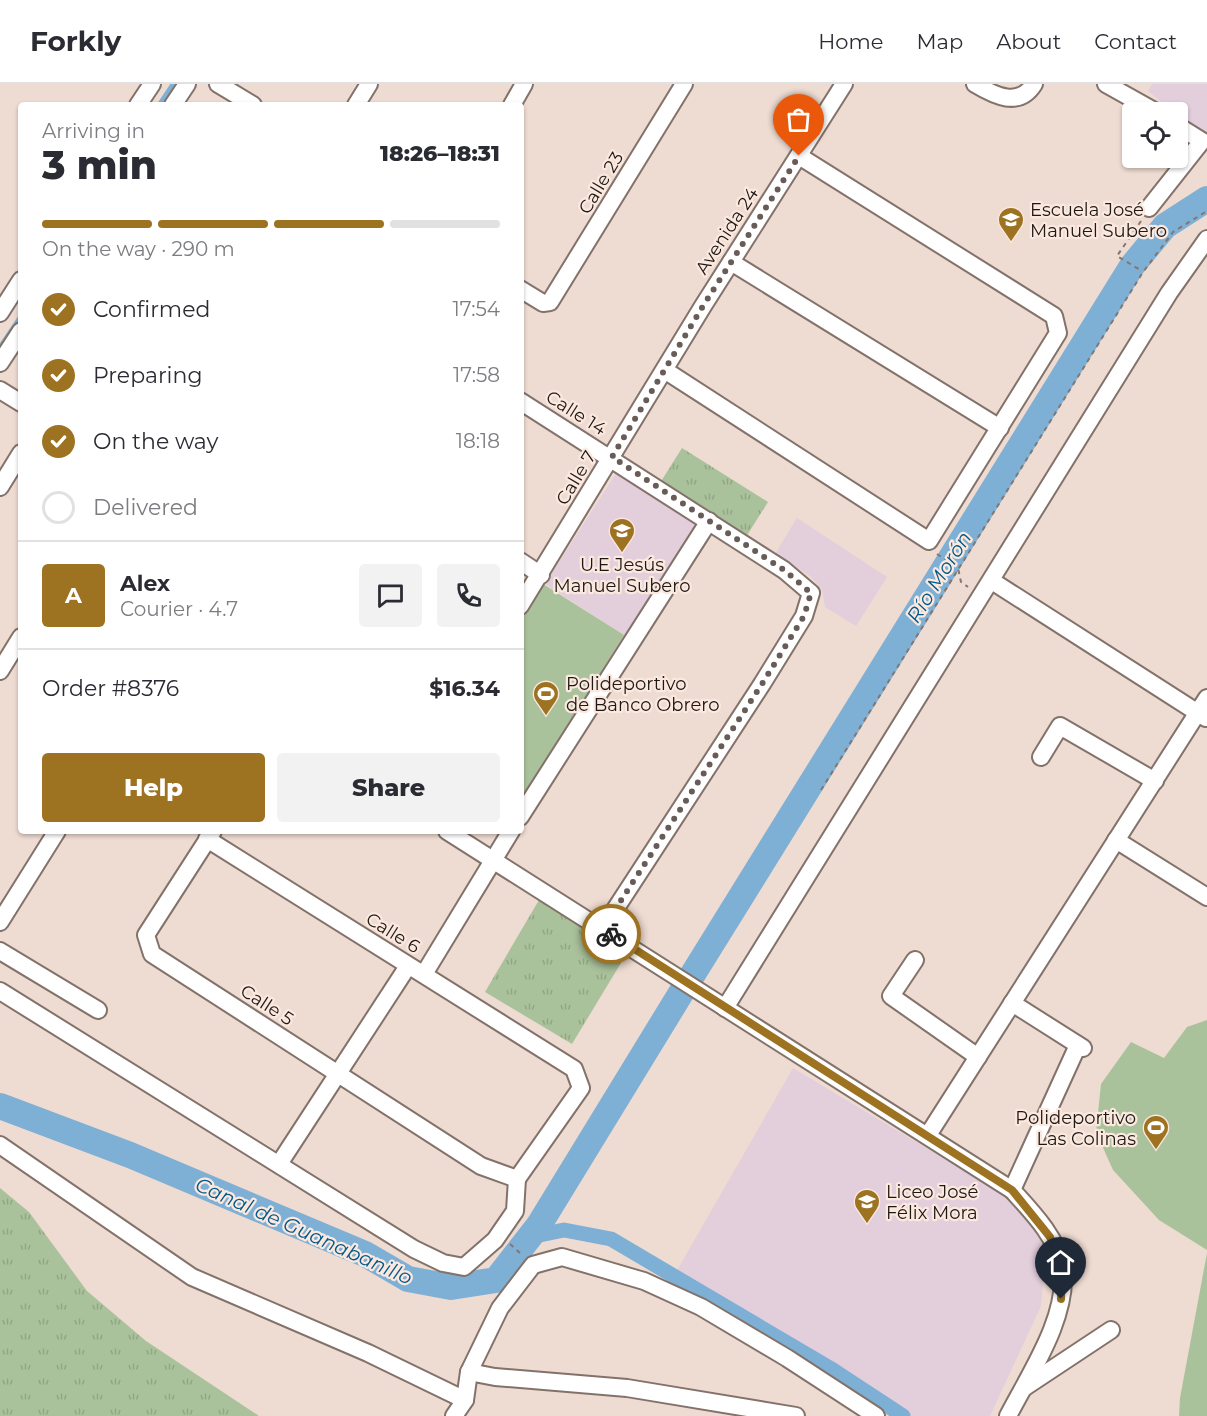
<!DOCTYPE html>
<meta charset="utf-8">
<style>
body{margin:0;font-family:Montserrat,sans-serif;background:#f2f2f3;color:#2b2b33;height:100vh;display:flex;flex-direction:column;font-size:22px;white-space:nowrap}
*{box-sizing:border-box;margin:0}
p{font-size:20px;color:#7c7c81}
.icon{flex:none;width:33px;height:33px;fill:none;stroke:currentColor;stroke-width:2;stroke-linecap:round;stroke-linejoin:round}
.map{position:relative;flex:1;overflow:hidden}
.sheet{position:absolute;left:18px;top:18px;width:506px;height:732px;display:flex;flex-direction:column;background:#fff;border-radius:6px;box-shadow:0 2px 4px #0004}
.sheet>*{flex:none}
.tools{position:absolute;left:1122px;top:18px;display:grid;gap:12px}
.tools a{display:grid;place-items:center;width:66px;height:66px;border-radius:6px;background:#fff;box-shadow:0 2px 4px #0004;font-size:30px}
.pin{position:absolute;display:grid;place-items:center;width:51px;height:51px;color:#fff;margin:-62px -26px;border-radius:50% 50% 50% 0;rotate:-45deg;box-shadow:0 0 6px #0007}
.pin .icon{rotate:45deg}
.courier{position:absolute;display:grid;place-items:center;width:60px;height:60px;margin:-30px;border:4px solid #9d7221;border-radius:50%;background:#fff;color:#222;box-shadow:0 2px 8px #0007}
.overview em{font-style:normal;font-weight:800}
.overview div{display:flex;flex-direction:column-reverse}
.overview{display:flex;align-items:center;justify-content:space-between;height:102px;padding:0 24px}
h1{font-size:39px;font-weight:800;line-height:45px}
.bar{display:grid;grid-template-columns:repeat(4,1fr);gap:9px 6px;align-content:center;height:72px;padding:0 24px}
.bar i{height:8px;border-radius:4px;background:#e1e1e2}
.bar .current{background:#9d7221}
.bar p{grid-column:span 4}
.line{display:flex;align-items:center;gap:15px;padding:0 24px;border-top:2px solid #e1e1e2}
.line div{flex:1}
.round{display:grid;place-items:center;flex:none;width:63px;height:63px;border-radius:6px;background:#f2f2f3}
ol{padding:0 24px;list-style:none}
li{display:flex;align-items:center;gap:18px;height:66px}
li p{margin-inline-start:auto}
li .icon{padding:6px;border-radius:50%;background:#9d7221;color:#fff;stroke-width:4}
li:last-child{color:#7c7c81}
li i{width:33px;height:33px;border:3px solid #e1e1e2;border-radius:50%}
.primary-button{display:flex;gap:12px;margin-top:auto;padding:12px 24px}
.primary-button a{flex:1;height:69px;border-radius:6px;background:#9d7221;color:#fff;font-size:24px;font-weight:800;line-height:69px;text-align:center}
.primary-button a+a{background:#f2f2f3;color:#2b2b33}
header{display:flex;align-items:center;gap:36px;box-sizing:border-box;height:84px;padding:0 30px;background:#fff;border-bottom:2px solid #e1e1e2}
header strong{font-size:28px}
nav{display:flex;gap:33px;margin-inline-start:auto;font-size:21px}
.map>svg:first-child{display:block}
.education{fill:#e3cedc}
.grass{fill:url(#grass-tufts)}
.pitch{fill:#aac29b}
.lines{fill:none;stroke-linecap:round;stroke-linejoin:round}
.stream{stroke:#7eafd5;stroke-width:4.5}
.canal{stroke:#7eafd5;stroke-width:15}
.river{stroke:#7eafd5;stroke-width:26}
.minor-casing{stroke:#83726a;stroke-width:20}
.path{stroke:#837771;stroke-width:2;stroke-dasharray:4.5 4.5;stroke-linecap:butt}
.minor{stroke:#fff;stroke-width:16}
.done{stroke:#675c57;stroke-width:6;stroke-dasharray:0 10.8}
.route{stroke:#9d7221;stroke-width:8}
.labels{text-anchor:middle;stroke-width:4.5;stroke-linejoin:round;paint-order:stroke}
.street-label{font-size:18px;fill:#1e1815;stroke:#fbe8de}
.poi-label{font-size:18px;fill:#1e1815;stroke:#fbe8de;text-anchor:start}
.water-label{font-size:20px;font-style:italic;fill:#035989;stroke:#fbe8de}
</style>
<header>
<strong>Forkly</strong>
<nav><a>Home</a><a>Map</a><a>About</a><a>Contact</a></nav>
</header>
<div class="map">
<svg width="1207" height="1332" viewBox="0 0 1207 1332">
<defs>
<pattern id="grass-tufts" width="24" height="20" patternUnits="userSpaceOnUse" patternTransform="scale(1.5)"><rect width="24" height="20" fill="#aac29b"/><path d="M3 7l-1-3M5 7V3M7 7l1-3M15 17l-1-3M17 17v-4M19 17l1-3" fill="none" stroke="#92a685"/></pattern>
</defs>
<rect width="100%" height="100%" fill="#eedbd1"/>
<g class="education">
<polygon points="1152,0 1207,0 1207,52 1196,47 1178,32 1178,28 1174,28 1148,7"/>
<polygon points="617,388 699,441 627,553 545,500"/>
<polygon points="797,434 887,493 856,542 825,523 822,505 810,492 775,470"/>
<polygon points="793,984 1016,1118 1046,1165 1041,1222 990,1332 909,1332 675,1190"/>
</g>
<g class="grass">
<polygon points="682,364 768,418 746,453 660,399"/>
<polygon points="539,816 627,869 572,960 485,908"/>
<polygon points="0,1104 29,1128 87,1207 146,1257 259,1332 0,1332"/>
</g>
<g class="pitch">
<polygon points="543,500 624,551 521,715 521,536"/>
<polygon points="1207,936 1207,1166 1159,1136 1113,1086 1096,1048 1101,1000 1131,958 1164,974 1187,943"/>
<polygon points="1207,1169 1207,1332 1179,1332 1180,1314"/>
</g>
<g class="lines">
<g class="stream">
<polyline points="159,21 173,0"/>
<polyline points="0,263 21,232"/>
</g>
<polyline class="canal" points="530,1153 564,1146 611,1155 833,1286 903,1332"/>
<g class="river">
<polyline points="693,890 1132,182 1165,142 1207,115"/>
<polyline points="0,1022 130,1071 365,1170 408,1195 451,1203 496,1196 539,1141 681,909"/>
</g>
<defs>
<g id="minor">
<polyline points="218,0 253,21"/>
<path d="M 975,0 C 995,12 1019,24 1034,0"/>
<polyline points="1106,0 1156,28"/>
<polyline points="138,21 152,0"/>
<polyline points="173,21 187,0"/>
<polyline points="356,21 369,0"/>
<polyline points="512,21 524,0"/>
<polyline points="1149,124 1202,57 1178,42"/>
<polyline points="731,178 1000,344"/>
<polyline points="520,205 543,219 550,218 684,0"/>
<polyline points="0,229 21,196"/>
<polyline points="0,279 21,247"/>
<polyline points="666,287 929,457 1058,249 1054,232 799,72"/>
<polyline points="0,306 21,319"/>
<polyline points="520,317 784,486 811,509 804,532 762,600 603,844"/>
<polyline points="0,403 21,369"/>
<polyline points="520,477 541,491"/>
<polyline points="992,497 1206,634"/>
<polyline points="520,522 703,222 844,0"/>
<polyline points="0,587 21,553"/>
<polyline points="1041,673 1060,642 1155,697"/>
<polyline points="520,733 709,437"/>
<path d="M 447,747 L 1012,1106 C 1031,1127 1057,1153 1062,1183 C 1070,1231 1029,1291 1008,1332"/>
<polyline points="207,755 574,985 581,1004 517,1095 481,1082 152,870 146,851 213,747"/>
<polyline points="1116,756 1207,813"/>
<polyline points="0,838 57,747"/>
<polyline points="0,867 98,926"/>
<polyline points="915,876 891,912 978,973"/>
<polyline points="424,890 511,747"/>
<polyline points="0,907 414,1165 443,1179 464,1183 495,1156 515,1127 517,1095"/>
<polyline points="1012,919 1083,964"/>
<polyline points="725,924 1169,209 1207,155"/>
<polyline points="928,1051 1207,614"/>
<polyline points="0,1061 192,1193 368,1269 465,1316"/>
<polyline points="279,1080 408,882"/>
<polyline points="1012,1106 1078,961"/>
<polyline points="469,1288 500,1224 533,1181 562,1173 644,1197 701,1223 787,1274 876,1332"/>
<polyline points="1025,1303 1111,1246"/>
<polyline points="454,1332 465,1316 469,1288 495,1293 627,1304 796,1332"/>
</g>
</defs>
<use href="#minor" class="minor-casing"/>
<g class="path">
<polyline points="1141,137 1117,172 1142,187"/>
<polyline points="937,470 958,484 961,498 968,503"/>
<polyline points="821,706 1143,188 1173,148 1207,127"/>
<polyline points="510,1160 521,1170"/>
</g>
<use href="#minor" class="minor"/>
</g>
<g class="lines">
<polyline class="done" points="611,850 603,844 762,600 804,532 811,509 784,486 612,373 703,222 799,72"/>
<polyline class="route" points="611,850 1012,1106 1050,1153 1062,1182 1061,1215"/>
</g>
<defs>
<symbol id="school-pin" viewBox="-11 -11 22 30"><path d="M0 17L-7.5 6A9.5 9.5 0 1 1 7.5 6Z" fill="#9d7221" stroke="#fbe8de"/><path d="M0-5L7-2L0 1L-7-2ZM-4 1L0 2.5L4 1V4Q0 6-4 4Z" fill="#fff"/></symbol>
<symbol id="stadium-pin" viewBox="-11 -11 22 30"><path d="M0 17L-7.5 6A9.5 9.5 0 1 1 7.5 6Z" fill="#9d7221" stroke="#fbe8de"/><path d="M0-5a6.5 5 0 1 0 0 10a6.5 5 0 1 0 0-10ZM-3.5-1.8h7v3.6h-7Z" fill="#fff"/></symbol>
</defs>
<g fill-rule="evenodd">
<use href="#school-pin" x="996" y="121" width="30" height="40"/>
<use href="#school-pin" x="607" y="432" width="30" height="40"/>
<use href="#stadium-pin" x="531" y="595" width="30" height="40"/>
<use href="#stadium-pin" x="1141" y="1029" width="30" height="40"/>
<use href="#school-pin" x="852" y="1103" width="30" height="40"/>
</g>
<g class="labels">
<g class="street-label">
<text transform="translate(601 99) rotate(-59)" y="6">Calle 23</text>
<text transform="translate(727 147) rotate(-57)" y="6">Avenida 24</text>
<text transform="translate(576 329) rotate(32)" y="6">Calle 14</text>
<text transform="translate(576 394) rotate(-59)" y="6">Calle 7</text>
<text transform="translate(393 849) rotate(32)" y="6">Calle 6</text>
<text transform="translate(267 921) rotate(33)" y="6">Calle 5</text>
</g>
<g class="poi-label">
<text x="1030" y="132">Escuela José<tspan x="1030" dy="21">Manuel Subero</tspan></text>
<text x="622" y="487" text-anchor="middle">U.E Jesús<tspan x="622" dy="21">Manuel Subero</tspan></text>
<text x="566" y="606">Polideportivo<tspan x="566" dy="21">de Banco Obrero</tspan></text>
<text x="1136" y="1040" text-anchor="end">Polideportivo<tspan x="1136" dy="21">Las Colinas</tspan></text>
<text x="886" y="1114">Liceo José<tspan x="886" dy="21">Félix Mora</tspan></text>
</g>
<g class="water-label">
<text transform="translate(939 493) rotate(-58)" y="7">Río Morón</text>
<text transform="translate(304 1147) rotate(24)" y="7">Canal de Guanabanillo</text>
</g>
</g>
</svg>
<div class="tools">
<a><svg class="icon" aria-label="locate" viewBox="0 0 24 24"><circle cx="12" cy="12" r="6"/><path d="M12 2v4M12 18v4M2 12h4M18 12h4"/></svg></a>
</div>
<div class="pin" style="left:799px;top:72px;background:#ea580c"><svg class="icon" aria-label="bag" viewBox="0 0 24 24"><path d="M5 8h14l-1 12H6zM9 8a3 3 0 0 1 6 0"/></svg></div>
<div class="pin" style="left:1061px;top:1215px;background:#1f2937"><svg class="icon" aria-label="home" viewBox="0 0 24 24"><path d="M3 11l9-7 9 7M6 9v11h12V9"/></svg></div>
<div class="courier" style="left:611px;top:850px"><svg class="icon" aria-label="bike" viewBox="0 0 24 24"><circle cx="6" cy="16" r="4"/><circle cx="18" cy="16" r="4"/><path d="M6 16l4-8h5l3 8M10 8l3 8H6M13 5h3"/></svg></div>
<section class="sheet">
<div class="overview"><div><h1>3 min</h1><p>Arriving in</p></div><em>18:26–18:31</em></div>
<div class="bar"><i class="current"></i><i class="current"></i><i class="current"></i><i></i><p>On the way · 290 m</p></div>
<ol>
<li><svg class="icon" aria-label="check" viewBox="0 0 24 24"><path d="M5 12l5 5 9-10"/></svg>Confirmed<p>17:54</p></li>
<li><svg class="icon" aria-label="check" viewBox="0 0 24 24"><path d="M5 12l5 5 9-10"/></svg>Preparing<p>17:58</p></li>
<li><svg class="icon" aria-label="check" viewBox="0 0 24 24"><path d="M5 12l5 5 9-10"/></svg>On the way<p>18:18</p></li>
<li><i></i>Delivered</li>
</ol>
<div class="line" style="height:108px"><b class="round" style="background:#9d7221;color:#fff">A</b><div><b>Alex</b><p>Courier · 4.7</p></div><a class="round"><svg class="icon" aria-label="chat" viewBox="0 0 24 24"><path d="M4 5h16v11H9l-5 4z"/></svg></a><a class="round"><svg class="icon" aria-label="phone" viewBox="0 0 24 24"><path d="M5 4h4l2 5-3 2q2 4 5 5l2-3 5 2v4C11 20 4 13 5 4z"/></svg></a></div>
<div class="line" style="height:78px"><div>Order #8376</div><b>$16.34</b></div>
<div class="primary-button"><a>Help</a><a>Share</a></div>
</section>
</div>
